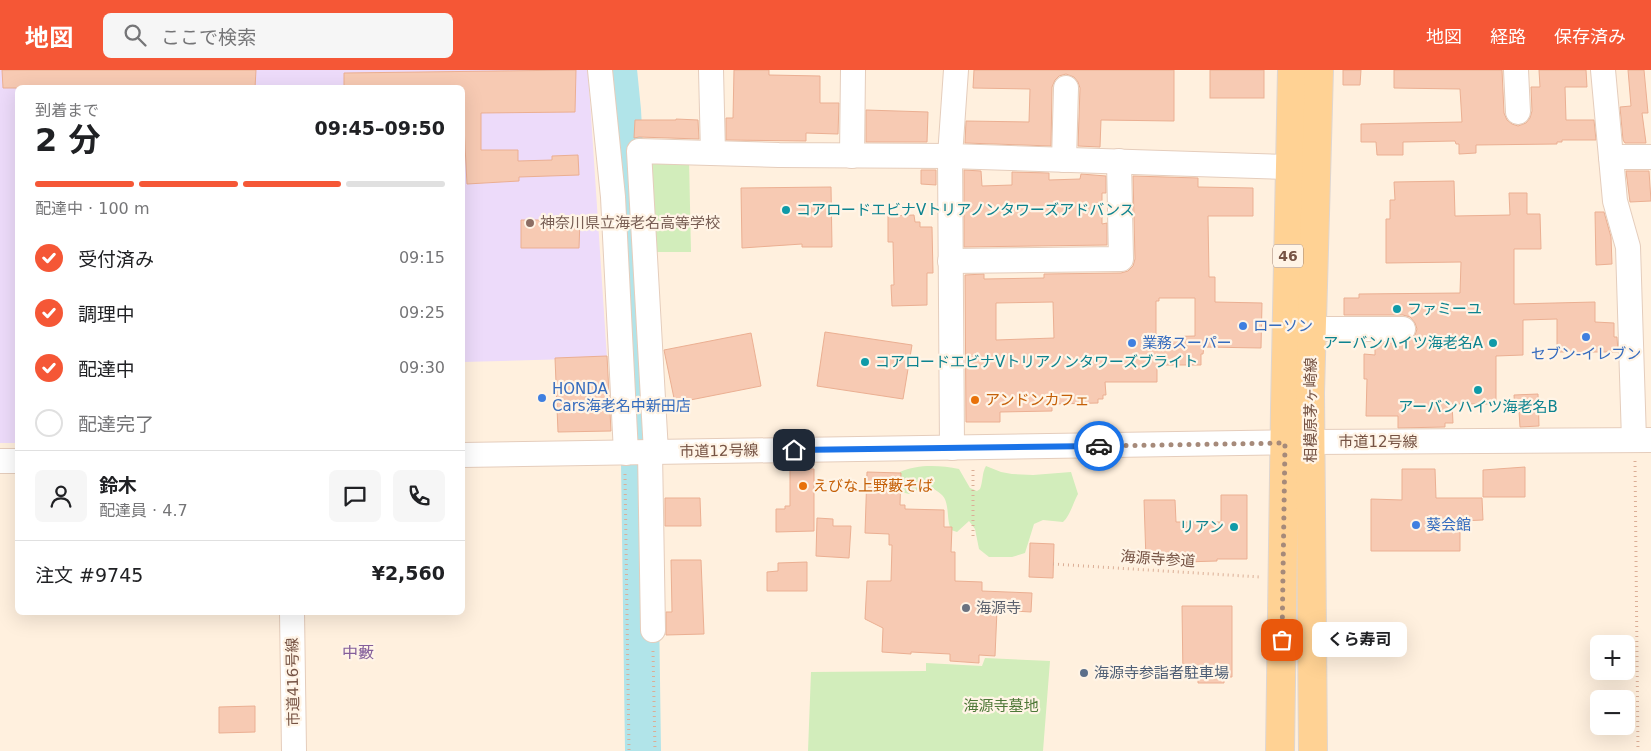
<!DOCTYPE html>
<html lang="ja">
<meta charset="utf-8">
<style>
body{margin:0;font-family:"DejaVu Sans","Noto Sans JP",sans-serif;background:#f6f6f6;color:#202124;height:100vh;display:flex;flex-direction:column;font-size:19px;white-space:nowrap}
*{box-sizing:border-box;margin:0}
p{font-size:16px;color:#757577}
.icon{flex:none;width:28px;height:28px;fill:none;stroke:currentColor;stroke-width:2;stroke-linecap:round;stroke-linejoin:round}
.map{position:relative;flex:1;overflow:hidden}
.side{position:absolute;left:15px;top:15px;width:450px;height:530px;display:flex;flex-direction:column;background:#fff;border-radius:8px;box-shadow:0 5px 20px #0002}
.side>*{flex:none}
.controls{position:absolute;left:1590px;top:565px;display:grid;gap:10px}
.controls a{display:grid;place-items:center;width:45px;height:45px;border-radius:8px;background:#fff;box-shadow:0 5px 20px #0002;font-size:25px}
.pin{position:absolute;display:grid;place-items:center;width:42px;height:42px;color:#fff;margin:-21px;border-radius:10px;box-shadow:0 2px 8px #0006}
.courier{position:absolute;display:grid;place-items:center;width:50px;height:50px;margin:-25px;border:4px solid #1a73e8;border-radius:50%;background:#fff;color:#222;box-shadow:0 1px 6px #0007}
.bubble{position:absolute;height:35px;border-radius:8px;background:#fff;box-shadow:0 5px 20px #0002;font-size:16px;font-weight:700;line-height:35px;text-align:center}
.overview em{font-style:normal;font-weight:700}
.overview div{display:flex;flex-direction:column-reverse}
.overview{display:flex;align-items:center;justify-content:space-between;height:85px;padding:0 20px}
h1{font-size:32px;font-weight:700;line-height:38px}
.bar{display:grid;grid-template-columns:repeat(4,1fr);gap:8px 5px;align-content:center;height:60px;padding:0 20px}
.bar i{height:6px;border-radius:4px;background:#e0e0e0}
.bar .selected{background:#f55736}
.bar p{grid-column:span 4}
.line{display:flex;align-items:center;gap:12px;padding:0 20px;border-top:1px solid #e0e0e0}
.line div{flex:1}
.round{display:grid;place-items:center;flex:none;width:52px;height:52px;border-radius:8px;background:#f6f6f6}
ol{padding:0 20px;list-style:none}
li{display:flex;align-items:center;gap:15px;height:55px}
li p{margin-inline-start:auto}
li .icon{padding:5px;border-radius:50%;background:#f55736;color:#fff;stroke-width:4}
li:last-child{color:#757577}
li i{width:28px;height:28px;border:2px solid #e0e0e0;border-radius:50%}
header{display:flex;align-items:center;gap:30px;box-sizing:border-box;height:70px;padding:0 25px;background:#f55736;color:#fff}
header strong{font-size:24px}
nav{display:flex;gap:28px;margin-inline-start:auto;font-size:18px}
.search{width:350px;height:45px;background:#f6f6f6;display:flex;align-items:center;gap:12px;box-sizing:border-box;padding:0 18px;border-radius:8px;color:#757577;font-size:19px}
.map>svg:first-child{display:block}
.education{fill:#eddbfa}
.green{fill:#d2edbb}
.lines{fill:none;stroke-linecap:round;stroke-linejoin:round}
.river{stroke:#b1e4e9;stroke-width:36}
.building{fill:#f7cab3;stroke:#ebaf92;fill-rule:evenodd}
.minor-casing{stroke:#e5cdbc;stroke-width:26}
.major-casing{stroke:#ded6d2;stroke-width:30}
.path{stroke:#dbae96;stroke-width:3;stroke-dasharray:1 4;stroke-linecap:butt}
.minor{stroke:#fff;stroke-width:24}
.major{stroke:#ffd294;stroke-width:28}
.done{stroke:#a68a7a;stroke-width:5;stroke-dasharray:0 9}
.route{stroke:#1a73e8;stroke-width:6}
.culture-dot{fill:#0f9aa8;stroke:#fff4e6;stroke-width:2}
.education-dot{fill:#8d6e63;stroke:#fff4e6;stroke-width:2}
.shop-dot{fill:#3f7fe0;stroke:#fff4e6;stroke-width:2}
.food-dot{fill:#e8710a;stroke:#fff4e6;stroke-width:2}
.worship-dot{fill:#6b7280;stroke:#fff4e6;stroke-width:2}
.service-dot{fill:#5c6f8a;stroke:#fff4e6;stroke-width:2}
.labels{text-anchor:middle;stroke-width:4.5;stroke-linejoin:round;paint-order:stroke}
.shield{fill:#fff4e6;stroke:#9f8375;stroke-width:1}
.shield-label{font-size:14px;font-weight:bold;fill:#765344}
.culture-label{font-size:15px;fill:#0d838f;stroke:#fff4e6;text-anchor:start}
.education-label{font-size:15px;fill:#785e54;stroke:#fff4e6;text-anchor:start}
.shop-label{font-size:15px;fill:#366cbe;stroke:#fff4e6;text-anchor:start}
.food-label{font-size:15px;fill:#c56008;stroke:#fff4e6;text-anchor:start}
.street-label{font-size:15px;fill:#765344;stroke:#fff4e6}
.worship-label{font-size:15px;fill:#5b616d;stroke:#fff4e6;text-anchor:start}
.service-label{font-size:15px;fill:#4e5e75;stroke:#fff4e6;text-anchor:start}
.park-label{font-size:15px;fill:#4e7838;stroke:#fff4e6}
.neighbourhood-label{font-size:16px;fill:#845e9b;stroke:#fff4e6}
</style>
<header>
<strong>地図</strong>
<div class="search"><svg class="icon" aria-label="search" viewBox="0 0 24 24"><circle cx="10" cy="10" r="6"/><path d="M15 15l6 6"/></svg>ここで検索</div>
<nav><a>地図</a><a>経路</a><a>保存済み</a></nav>
</header>
<div class="map">
<svg width="1651" height="681" viewBox="0 0 1651 681">
<rect width="100%" height="100%" fill="#fff0de"/>
<polygon class="education" points="0,0 588,0 607,288 463,292 462,18 18,18 17,373 0,373"/>
<g class="green">
<polygon points="650,88 689,89 691,182 649,182"/>
<path d="M 986,396 L 1001,402 L 1012,404 L 1033,405 L 1071,402 L 1078,424 C 1073,433 1070,446 1063,452 L 1043,450 L 1034,454 L 1025,483 L 1012,487 L 989,487 L 979,479 L 975,459 L 969,451 L 957,462 L 951,460 C 946,449 950,433 942,425 C 938,421 932,418 928,415 L 909,424 L 897,421 L 897,412 L 900,402 C 917,394 940,395 959,399 L 970,418 L 977,421 L 980,419 C 983,412 982,402 986,396 Z"/>
<polygon points="985,588 1050,591 1043,681 808,681 811,602 926,601 926,593 982,596"/>
</g>
<g class="lines">
<polyline class="river" points="619,0 623,40 638,321 643,681"/>
</g>
<g class="building">
<polygon points="2,0 256,0 255,18 3,18"/>
<polygon points="576,0 575,42 481,43 481,80 518,80 518,91 552,90 552,86 578,85 579,105 519,107 519,111 467,114 462,18 344,18 344,3"/>
<polygon points="734,0 769,0 769,5 820,6 820,33 839,33 838,64 806,63 806,71 726,70 726,48 733,48"/>
<polygon points="974,0 1174,0 1174,51 1101,50 1100,77 1078,76 1080,18 1078,12 1074,7 1066,4 1059,6 1055,10 1052,17 1051,76 965,73 966,51 1029,52 1030,19 973,18"/>
<rect x="1210" y="0" width="54" height="28"/>
<polygon points="1343,0 1361,0 1360,15 1343,15"/>
<polygon points="1394,0 1502,0 1504,43 1507,50 1512,54 1518,56 1526,53 1530,48 1532,41 1531,17 1540,17 1539,0 1586,0 1587,17 1565,17 1566,50 1594,50 1596,70 1562,70 1562,72 1557,72 1557,74 1476,75 1476,83 1459,84 1459,74 1456,74 1455,71 1403,72 1403,85 1377,85 1376,72 1361,72 1361,54 1462,52 1460,19 1394,18"/>
<polygon points="1628,0 1644,0 1648,43 1642,43 1646,73 1625,73 1623,70 1620,37 1631,36"/>
<polygon points="866,40 928,42 927,72 866,72"/>
<polygon points="676,49 698,50 699,69 639,67 634,68 635,50 676,50"/>
<polygon points="921,100 936,100 936,115 921,114"/>
<polygon points="964,100 981,101 982,116 1012,115 1012,102 1049,103 1049,110 1080,109 1081,104 1106,106 1106,123 1102,123 1102,154 1107,153 1107,175 964,177"/>
<polygon points="1626,101 1649,101 1651,131 1630,132"/>
<path d="M 1133,106 L 1198,108 L 1198,117 L 1253,118 L 1253,146 L 1208,146 L 1209,207 L 1215,207 L 1215,232 L 1262,233 L 1261,278 L 1204,277 L 1203,284 L 1201,284 L 1201,295 L 1157,295 L 1157,312 L 1105,312 L 1106,325 L 1103,325 L 1103,329 L 1098,329 L 1098,333 L 1052,334 L 1052,341 L 1000,342 L 1000,352 L 966,352 L 965,205 L 984,204 L 984,209 L 1044,208 L 1044,204 L 1121,203 L 1128,201 L 1133,196 L 1135,189 ZM 1159,228 L 1195,228 L 1195,266 L 1156,267 L 1156,231 L 1159,231 ZM 1053,232 L 1054,268 L 996,270 L 996,233 Z"/>
<polygon points="1454,111 1455,146 1510,145 1509,123 1527,123 1527,144 1540,144 1541,179 1514,179 1514,234 1595,232 1595,252 1614,253 1614,267 1617,267 1618,282 1557,282 1557,249 1523,250 1523,285 1496,286 1496,334 1452,334 1453,353 1445,353 1445,357 1398,358 1398,346 1366,346 1367,309 1364,309 1364,284 1375,285 1375,273 1403,273 1410,271 1415,265 1417,259 1415,253 1410,247 1403,245 1344,245 1344,228 1359,228 1359,224 1460,223 1461,192 1386,193 1386,149 1390,149 1390,130 1395,130 1394,112"/>
<polygon points="831,117 832,177 802,177 802,174 742,178 741,118"/>
<polygon points="1595,142 1604,142 1611,167 1612,194 1596,195"/>
<polygon points="914,145 915,152 920,152 920,157 932,157 933,203 927,203 927,235 892,236 891,215 894,215 893,172 888,172 888,146"/>
<polygon points="521,150 580,150 579,178 521,178"/>
<polygon points="825,262 912,275 903,329 817,316"/>
<polygon points="751,263 761,316 675,333 664,280"/>
<polygon points="607,286 611,361 558,362 555,288"/>
<polygon points="1538,324 1539,356 1520,357 1519,341 1515,342 1514,325"/>
<polygon points="1525,397 1525,427 1483,427 1483,400"/>
<polygon points="790,399 814,399 814,461 776,462 776,439 785,439 785,436 790,436"/>
<polygon points="1402,399 1435,399 1436,428 1482,428 1483,450 1460,451 1460,481 1371,481 1371,429 1402,430"/>
<polygon points="867,402 901,403 900,435 905,435 905,439 944,440 944,457 952,457 951,482 955,482 955,511 982,512 982,521 1032,523 1031,542 997,540 995,586 979,585 979,593 950,591 950,584 911,582 911,584 882,582 883,558 865,549 867,511 891,511 892,475 889,475 889,464 865,463"/>
<polygon points="1221,425 1247,425 1247,489 1217,489 1217,491 1184,492 1184,490 1146,490 1144,430 1175,430 1176,452 1221,452"/>
<polygon points="665,428 700,428 701,456 665,456"/>
<polygon points="817,448 833,449 833,456 851,456 849,488 816,486"/>
<polygon points="1030,473 1054,474 1053,508 1029,507"/>
<polygon points="671,490 701,490 704,564 666,565 666,542 672,542"/>
<polygon points="807,492 807,521 767,521 767,502 778,501 778,493"/>
<polygon points="1182,536 1232,536 1232,607 1224,607 1224,613 1198,613 1198,607 1183,607"/>
<polygon points="255,636 255,662 219,663 219,637"/>
</g>
<g class="lines">
<defs>
<g id="minor">
<polyline points="600,0 613,127 626,383"/>
<polyline points="711,0 713,83"/>
<polyline points="1516,0 1518,42"/>
<polyline points="1603,0 1615,131 1628,177 1634,370"/>
<polyline points="852,86 853,0"/>
<polyline points="1611,87 1651,87"/>
<polyline points="1064,90 1066,18"/>
<polyline points="950,191 1121,189 1119,91"/>
<polyline points="1311,259 1403,259"/>
<polyline points="952,378 950,86 956,0"/>
<polyline points="650,382 653,560"/>
<polyline points="656,382 639,81 779,85 950,86 1289,97"/>
<polyline points="462,385 1310,372 1651,370"/>
<polyline points="0,391 18,391"/>
<polyline points="292,542 294,681"/>
</g>
<g id="major">
<polyline points="1280,681 1285,338 1292,0"/>
<polyline points="1313,681 1310,323 1319,0"/>
</g>
</defs>
<use href="#minor" class="minor-casing"/>
<use href="#major" class="major-casing"/>
<g class="path">
<polyline points="1635,391 1638,681"/>
<polyline points="625,404 629,681"/>
<polyline points="973,466 973,398"/>
<polyline points="1053,494 1260,507"/>
<polyline points="653,581 655,681"/>
</g>
<use href="#minor" class="minor"/>
<use href="#major" class="major"/>
</g>
<g class="lines">
<polyline class="done" points="1099,376 1285,373 1282,570"/>
<polyline class="route" points="794,380 1099,376"/>
</g>
<g class="culture-dot">
<circle cx="786" cy="140" r="5"/>
<circle cx="1397" cy="239" r="5"/>
<circle cx="1493" cy="273" r="5"/>
<circle cx="865" cy="292" r="5"/>
<circle cx="1478" cy="320" r="5"/>
<circle cx="1234" cy="457" r="5"/>
</g>
<circle class="education-dot" cx="530" cy="153" r="5"/>
<g class="shop-dot">
<circle cx="1243" cy="256" r="5"/>
<circle cx="1586" cy="267" r="5"/>
<circle cx="1132" cy="273" r="5"/>
<circle cx="542" cy="328" r="5"/>
<circle cx="1416" cy="455" r="5"/>
</g>
<g class="food-dot">
<circle cx="975" cy="330" r="5"/>
<circle cx="803" cy="416" r="5"/>
</g>
<circle class="worship-dot" cx="966" cy="538" r="5"/>
<circle class="service-dot" cx="1084" cy="603" r="5"/>
<g class="labels">
<rect class="shield" x="1273" y="174.5" width="30" height="23" rx="4"/>
<g class="shield-label">
<text x="1288" y="191">46</text>
</g>
<g class="culture-label">
<text x="796" y="145">コアロードエビナVトリアノンタワーズアドバンス</text>
<text x="1407" y="244">ファミーユ</text>
<text x="1483" y="278" text-anchor="end">アーバンハイツ海老名A</text>
<text x="875" y="297">コアロードエビナVトリアノンタワーズブライト</text>
<text x="1478" y="342" text-anchor="middle">アーバンハイツ海老名B</text>
<text x="1224" y="462" text-anchor="end">リアン</text>
</g>
<g class="education-label">
<text x="540" y="158">神奈川県立海老名高等学校</text>
</g>
<g class="shop-label">
<text x="1253" y="261">ローソン</text>
<text x="1142" y="278">業務スーパー</text>
<text x="1586" y="289" text-anchor="middle">セブン-イレブン</text>
<text x="552" y="324">HONDA<tspan x="552" dy="17">Cars海老名中新田店</tspan></text>
<text x="1426" y="460">葵会館</text>
</g>
<g class="food-label">
<text x="985" y="335">アンドンカフェ</text>
<text x="813" y="421">えびな上野藪そば</text>
</g>
<g class="street-label">
<text transform="translate(1311 340) rotate(-90)" y="5">相模原茅ヶ崎線</text>
<text x="1378" y="377">市道12号線</text>
<text transform="translate(719 381) rotate(-1)" y="5">市道12号線</text>
<text transform="translate(1158 489) rotate(4)" y="5">海源寺参道</text>
<text transform="translate(293 612) rotate(-91)" y="5">市道416号線</text>
</g>
<g class="worship-label">
<text x="976" y="543">海源寺</text>
</g>
<g class="service-label">
<text x="1094" y="608">海源寺参詣者駐車場</text>
</g>
<g class="park-label">
<text x="1001" y="641">海源寺墓地</text>
</g>
<g class="neighbourhood-label">
<text x="358" y="588">中藪</text>
</g>
</g>
</svg>
<div class="controls">
<a>+</a>
<a>−</a>
</div>
<div class="pin" style="left:1282px;top:570px;background:#ea580c"><svg class="icon" aria-label="bag" viewBox="0 0 24 24"><path d="M5 8h14l-1 12H6zM9 8a3 3 0 0 1 6 0"/></svg></div>
<div class="pin" style="left:794px;top:380px;background:#1f2937"><svg class="icon" aria-label="home" viewBox="0 0 24 24"><path d="M3 11l9-7 9 7M6 9v11h12V9"/></svg></div>
<div class="courier" style="left:1099px;top:376px"><svg class="icon" aria-label="car" viewBox="0 0 24 24"><path d="M5 17H2v-5l4-1 3-4h7l3 4 3 1v5h-3M9 17h6M6 11h13"/><circle cx="7" cy="17" r="2"/><circle cx="17" cy="17" r="2"/></svg></div>
<div class="bubble" style="left:1312px;top:552px;width:95px">くら寿司</div>
<section class="side">
<div class="overview"><div><h1>2 分</h1><p>到着まで</p></div><em>09:45–09:50</em></div>
<div class="bar"><i class="selected"></i><i class="selected"></i><i class="selected"></i><i></i><p>配達中 · 100 m</p></div>
<ol>
<li><svg class="icon" aria-label="check" viewBox="0 0 24 24"><path d="M5 12l5 5 9-10"/></svg>受付済み<p>09:15</p></li>
<li><svg class="icon" aria-label="check" viewBox="0 0 24 24"><path d="M5 12l5 5 9-10"/></svg>調理中<p>09:25</p></li>
<li><svg class="icon" aria-label="check" viewBox="0 0 24 24"><path d="M5 12l5 5 9-10"/></svg>配達中<p>09:30</p></li>
<li><i></i>配達完了</li>
</ol>
<div class="line" style="height:90px"><a class="round"><svg class="icon" aria-label="person" viewBox="0 0 24 24"><circle cx="12" cy="8" r="4"/><path d="M4 21q1-7 8-7t8 7"/></svg></a><div><b>鈴木</b><p>配達員 · 4.7</p></div><a class="round"><svg class="icon" aria-label="chat" viewBox="0 0 24 24"><path d="M4 5h16v11H9l-5 4z"/></svg></a><a class="round"><svg class="icon" aria-label="phone" viewBox="0 0 24 24"><path d="M5 4h4l2 5-3 2q2 4 5 5l2-3 5 2v4C11 20 4 13 5 4z"/></svg></a></div>
<div class="line" style="height:65px"><div>注文 #9745</div><b>¥2,560</b></div>
</section>
</div>
